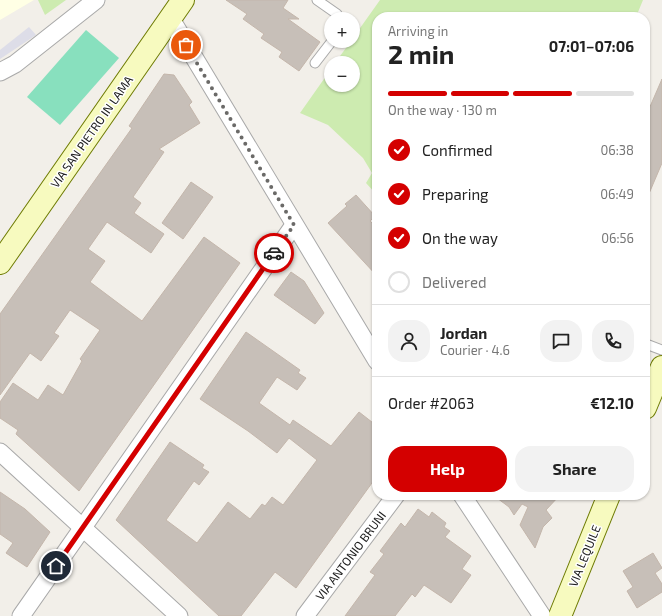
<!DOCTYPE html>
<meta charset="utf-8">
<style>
body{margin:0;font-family:"Exo 2",sans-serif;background:#f2f2f2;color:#222;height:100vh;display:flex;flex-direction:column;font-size:15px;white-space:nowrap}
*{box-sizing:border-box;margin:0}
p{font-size:13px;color:#767676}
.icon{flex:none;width:22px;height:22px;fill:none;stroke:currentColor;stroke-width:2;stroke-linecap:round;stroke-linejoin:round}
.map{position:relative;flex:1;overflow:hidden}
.sheet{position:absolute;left:372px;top:12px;width:278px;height:488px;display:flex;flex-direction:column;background:#fff;border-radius:16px;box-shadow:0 1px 3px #0004}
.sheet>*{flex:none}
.buttons{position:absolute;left:324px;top:12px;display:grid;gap:8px}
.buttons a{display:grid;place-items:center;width:36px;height:36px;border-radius:50%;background:#fff;box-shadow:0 1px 3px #0004;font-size:20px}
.pin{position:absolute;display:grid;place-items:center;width:34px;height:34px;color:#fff;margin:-17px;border:2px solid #fff;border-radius:50%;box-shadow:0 1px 4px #0007}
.courier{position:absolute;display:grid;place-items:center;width:40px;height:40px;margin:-20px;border:3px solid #d40000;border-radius:50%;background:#fff;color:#222;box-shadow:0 1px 5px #0007}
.overview em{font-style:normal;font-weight:700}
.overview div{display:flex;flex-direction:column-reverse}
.overview{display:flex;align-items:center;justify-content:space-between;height:68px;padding:0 16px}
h1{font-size:26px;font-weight:700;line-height:30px}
.bar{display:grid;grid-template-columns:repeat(4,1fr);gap:6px 4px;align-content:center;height:48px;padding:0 16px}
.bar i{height:5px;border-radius:3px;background:#e0e0e0}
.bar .active{background:#d40000}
.bar p{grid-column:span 4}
.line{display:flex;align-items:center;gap:10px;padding:0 16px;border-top:1px solid #e0e0e0}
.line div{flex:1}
.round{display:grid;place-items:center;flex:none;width:42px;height:42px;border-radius:16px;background:#f2f2f2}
ol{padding:0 16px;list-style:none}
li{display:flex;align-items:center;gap:12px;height:44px}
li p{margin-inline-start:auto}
li .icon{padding:4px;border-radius:50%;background:#d40000;color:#fff;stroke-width:4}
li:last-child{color:#767676}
li i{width:22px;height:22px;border:2px solid #e0e0e0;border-radius:50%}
.primary-button{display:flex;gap:8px;margin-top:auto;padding:8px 16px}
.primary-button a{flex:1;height:46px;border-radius:16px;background:#d40000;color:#fff;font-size:16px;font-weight:700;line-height:46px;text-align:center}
.primary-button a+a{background:#f2f2f2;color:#222}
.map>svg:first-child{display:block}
.education{fill:#ffffe5}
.grass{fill:#cdebb0}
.pitch{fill:#88e0be}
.plaza{fill:#dddde8}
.building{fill:#c7bfb8;stroke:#c4b6ab}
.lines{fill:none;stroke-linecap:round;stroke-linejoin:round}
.service-casing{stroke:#a9a9a9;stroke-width:11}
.minor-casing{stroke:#a9a9a9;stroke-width:19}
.secondary-casing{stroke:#707d05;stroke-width:24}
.service{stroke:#fff;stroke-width:9}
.minor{stroke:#fff;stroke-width:17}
.secondary{stroke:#f7fabf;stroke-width:22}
.done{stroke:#6b6a68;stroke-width:4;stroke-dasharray:0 7.2}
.route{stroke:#d40000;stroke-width:5}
.labels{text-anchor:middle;stroke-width:3;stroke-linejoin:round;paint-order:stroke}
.street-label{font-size:12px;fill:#222;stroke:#fff}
</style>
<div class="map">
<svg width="662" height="616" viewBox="0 0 662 616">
<rect width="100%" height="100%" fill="#f2efe9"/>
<polygon class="education" points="0,0 34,0 0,20"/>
<g class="grass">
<polygon points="38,0 66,0 45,15"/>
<polygon points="380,0 643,0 636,17 377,17 377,195 366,183 372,173 363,158 328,125 300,113 331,69 331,85 353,85 353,63 335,63 351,41 353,41 353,38"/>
</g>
<polygon class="pitch" points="86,30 119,58 60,125 27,97"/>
<polygon class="plaza" points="29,27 36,35 0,59 0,50"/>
<g class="building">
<polygon points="226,0 288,0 283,8 299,19 288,19 320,42 299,71 279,57 282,52 261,38 264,34 243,19 247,14"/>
<polygon points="164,74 174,75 192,102 189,105 200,123 159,149 164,152 133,197 141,203 134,213 164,234 151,253 107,222 88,249 105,261 90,282 142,321 204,237 240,263 79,491 16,434 18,430 0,418 0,402 13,383 38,400 48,385 63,395 82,361 80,359 100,330 70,310 54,333 59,336 41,361 30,353 0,395 0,314 132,128 129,126"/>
<polygon points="662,79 662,163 645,203 645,107 649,109"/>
<polygon points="191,182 213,197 183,239 162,223"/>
<polygon points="356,195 375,216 370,221 377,228 377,276 328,223 347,206 345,204"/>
<polygon points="291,272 304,281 324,313 315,324 274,295"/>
<polygon points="246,332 300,370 298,373 306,378 297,390 277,377 259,403 290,425 293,420 331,446 359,412 377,426 377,476 296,588 275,572 241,616 219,616 116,520 170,442 204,465 202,468 209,472 199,485 194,481 166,520 197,543 228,502 250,519 262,504 265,506 272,497 283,505 317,460 289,438 277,453 248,431 200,399"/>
<polygon points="0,492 25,509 50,532 27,567 6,553 13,543 0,534"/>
<polygon points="493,495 560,495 546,510 552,518 543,527 535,548 520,525 528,507 522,504 514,515 509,507"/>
<polygon points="418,509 429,517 432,512 446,523 444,527 450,531 445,537 471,556 462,569 471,575 451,603 424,585 415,597 412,594 395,616 345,616 375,575 370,572 384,554 380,551 401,523 405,527"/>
<polygon points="653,553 662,568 655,573 662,584 662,592 637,608 627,591 633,587 623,571"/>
</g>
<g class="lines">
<defs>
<g id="service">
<polyline points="317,0 337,14 340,19"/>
<polyline points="315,63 332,41"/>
<polyline points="645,347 646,344 662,350"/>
</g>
<g id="minor">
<polyline points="171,19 377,361"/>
<polyline points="0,72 15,64 96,0"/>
<polyline points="0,452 179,616"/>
<polyline points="462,495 542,616"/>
<polyline points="21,616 294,225"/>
<polyline points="305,616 396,495"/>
</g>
<g id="secondary">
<polyline points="0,263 183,0"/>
<polyline points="645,408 662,367"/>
<polyline points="560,616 609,495"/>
</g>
</defs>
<use href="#service" class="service-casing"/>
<use href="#minor" class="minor-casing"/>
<use href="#secondary" class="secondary-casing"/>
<use href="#service" class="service"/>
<use href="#minor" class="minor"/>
<use href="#secondary" class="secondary"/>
</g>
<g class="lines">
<polyline class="done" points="186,45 294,225 274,253"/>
<polyline class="route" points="56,566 274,253"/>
</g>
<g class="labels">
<g class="street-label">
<text transform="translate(92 132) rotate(-55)" y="4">VIA SAN PIETRO IN LAMA</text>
<text transform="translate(351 556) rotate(-53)" y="4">VIA ANTONIO BRUNI</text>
<text transform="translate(585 556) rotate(-68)" y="4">VIA LEQUILE</text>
</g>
</g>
</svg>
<div class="buttons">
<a>+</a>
<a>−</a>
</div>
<div class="pin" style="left:186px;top:45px;background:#ea580c"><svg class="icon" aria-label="bag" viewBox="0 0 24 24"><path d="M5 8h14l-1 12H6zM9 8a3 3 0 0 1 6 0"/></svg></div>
<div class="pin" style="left:56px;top:566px;background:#1f2937"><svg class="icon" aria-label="home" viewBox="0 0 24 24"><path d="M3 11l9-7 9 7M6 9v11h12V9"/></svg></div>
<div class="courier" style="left:274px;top:253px"><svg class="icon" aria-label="car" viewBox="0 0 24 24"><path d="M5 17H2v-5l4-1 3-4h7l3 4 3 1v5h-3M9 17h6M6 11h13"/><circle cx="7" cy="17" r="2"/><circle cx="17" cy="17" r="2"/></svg></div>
<section class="sheet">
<div class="overview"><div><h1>2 min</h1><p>Arriving in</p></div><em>07:01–07:06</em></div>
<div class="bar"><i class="active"></i><i class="active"></i><i class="active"></i><i></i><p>On the way · 130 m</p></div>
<ol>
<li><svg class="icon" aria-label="check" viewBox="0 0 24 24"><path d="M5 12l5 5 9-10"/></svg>Confirmed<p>06:38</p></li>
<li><svg class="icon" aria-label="check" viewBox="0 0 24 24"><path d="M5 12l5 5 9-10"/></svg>Preparing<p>06:49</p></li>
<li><svg class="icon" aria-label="check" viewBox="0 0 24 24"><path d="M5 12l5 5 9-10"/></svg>On the way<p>06:56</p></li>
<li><i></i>Delivered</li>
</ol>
<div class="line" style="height:72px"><a class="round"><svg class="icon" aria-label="person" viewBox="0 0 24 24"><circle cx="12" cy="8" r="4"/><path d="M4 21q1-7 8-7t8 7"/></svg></a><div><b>Jordan</b><p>Courier · 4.6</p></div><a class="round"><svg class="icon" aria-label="chat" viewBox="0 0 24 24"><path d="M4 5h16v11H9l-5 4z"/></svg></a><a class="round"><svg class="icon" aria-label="phone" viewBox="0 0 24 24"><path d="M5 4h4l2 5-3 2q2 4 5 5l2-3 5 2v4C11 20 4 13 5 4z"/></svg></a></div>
<div class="line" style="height:52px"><div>Order #2063</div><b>€12.10</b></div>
<div class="primary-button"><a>Help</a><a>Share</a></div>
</section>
</div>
